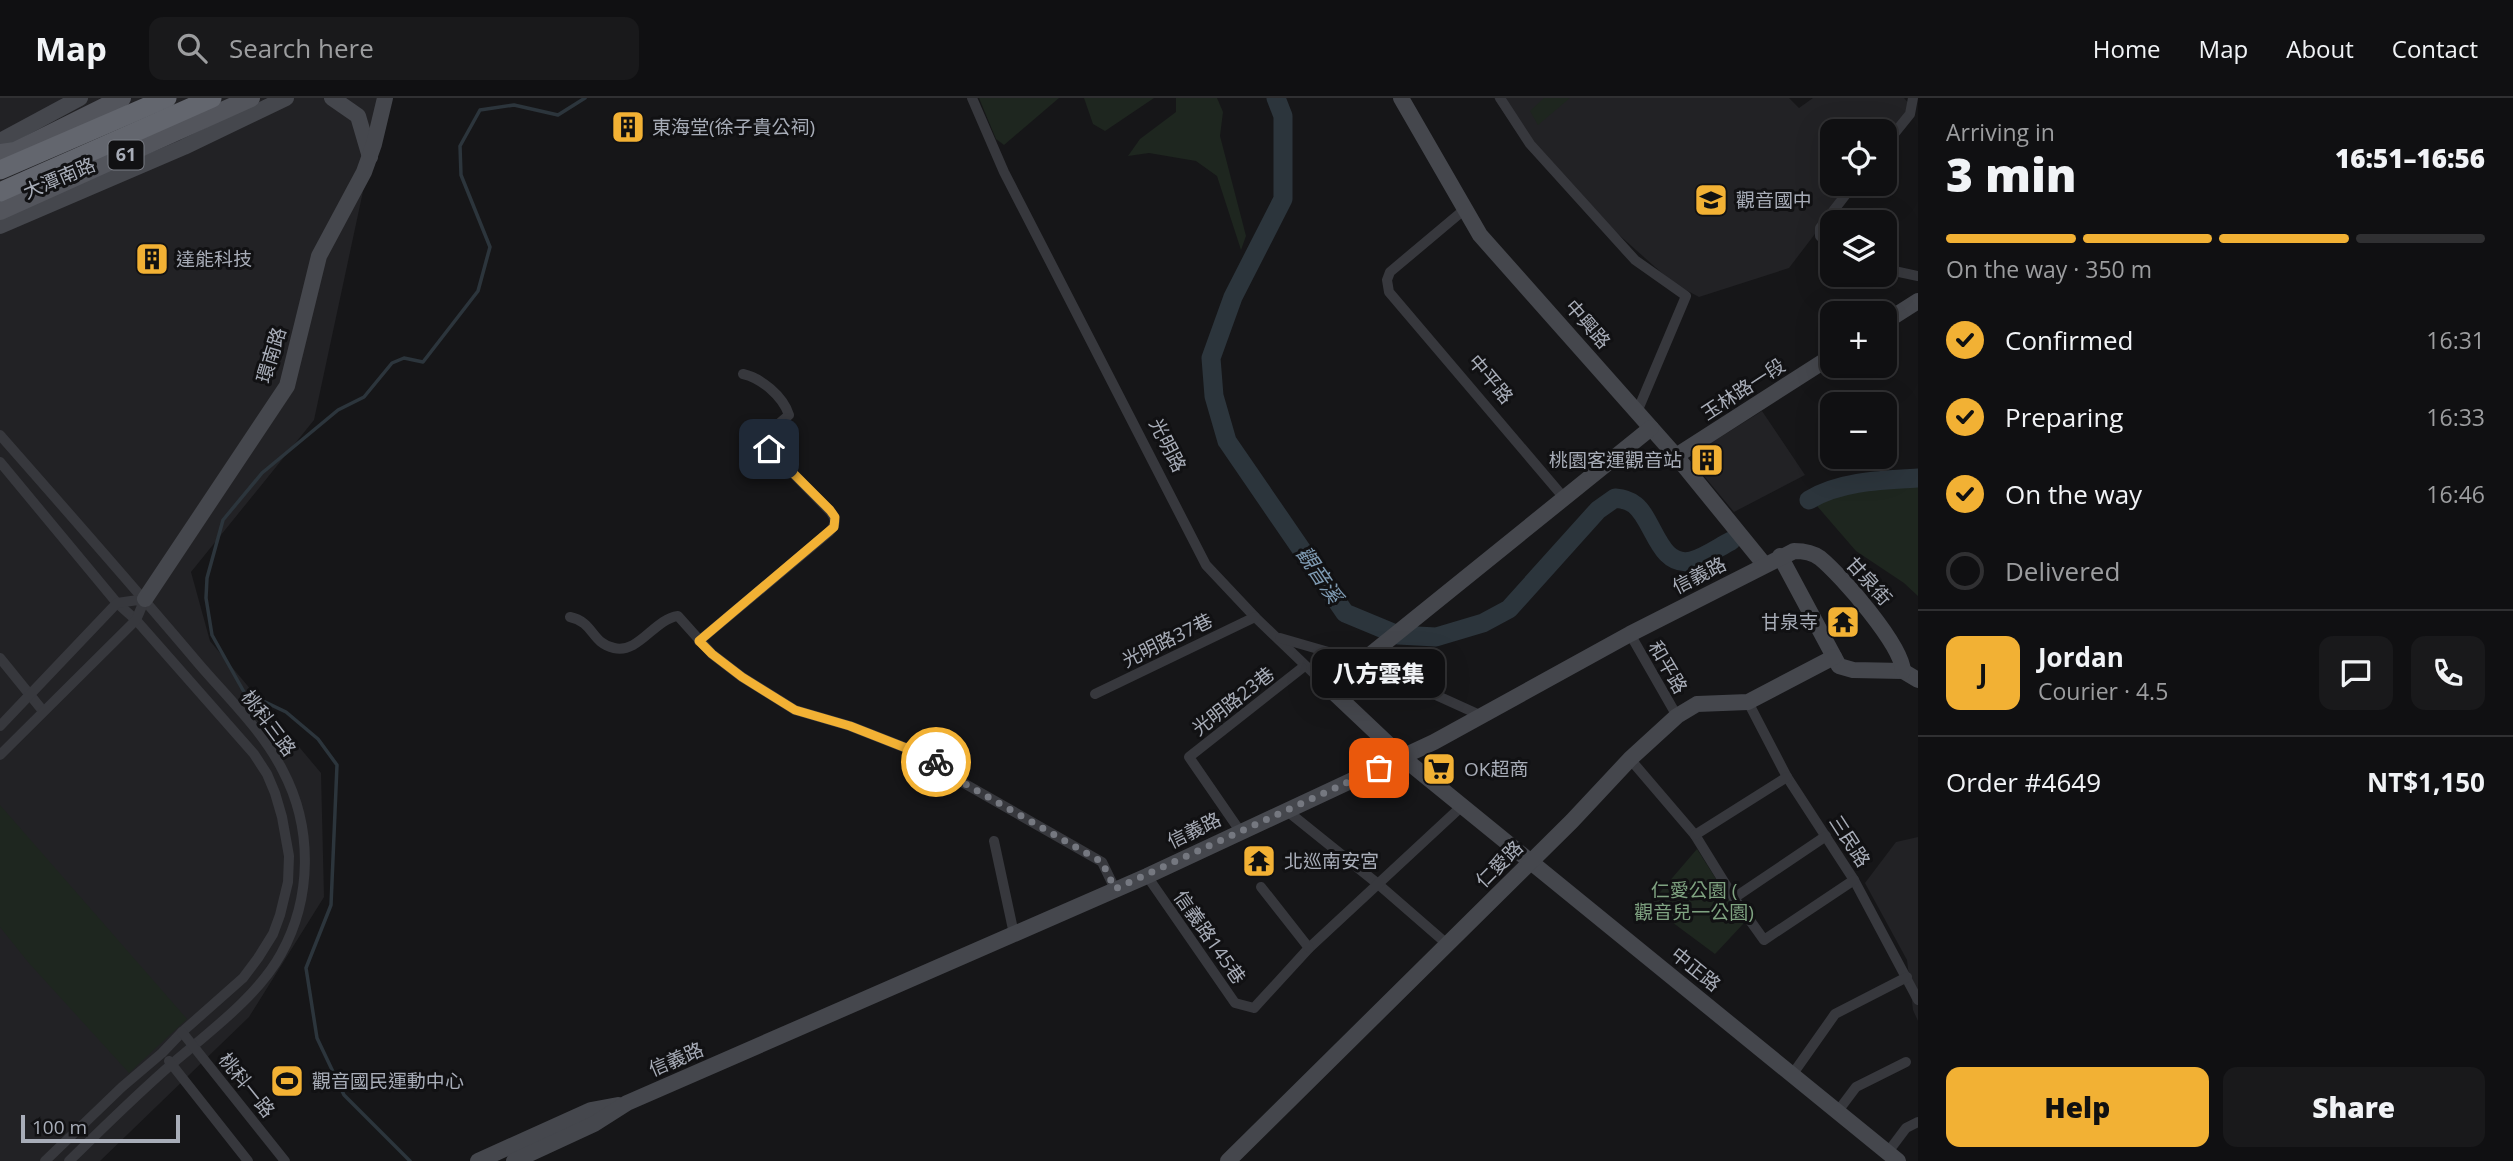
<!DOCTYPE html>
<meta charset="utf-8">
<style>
body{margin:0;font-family:"Open Sans","Noto Sans TC",sans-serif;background:#19191b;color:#f1f3f6;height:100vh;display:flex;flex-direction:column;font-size:26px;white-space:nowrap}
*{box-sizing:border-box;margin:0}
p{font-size:23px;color:#9c9d9f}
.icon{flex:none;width:38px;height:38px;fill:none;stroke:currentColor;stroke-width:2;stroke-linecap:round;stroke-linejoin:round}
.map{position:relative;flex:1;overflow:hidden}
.side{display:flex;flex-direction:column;background:#101012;width:595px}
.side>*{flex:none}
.controls{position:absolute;left:1820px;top:21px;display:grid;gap:14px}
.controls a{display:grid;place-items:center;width:77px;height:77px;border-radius:14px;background:#101012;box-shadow:0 7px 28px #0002,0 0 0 2px #303032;font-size:35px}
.scale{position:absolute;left:21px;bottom:18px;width:159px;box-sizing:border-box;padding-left:7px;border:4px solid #a8adb8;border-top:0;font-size:19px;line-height:24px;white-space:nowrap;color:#a8adb8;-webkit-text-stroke:5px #111113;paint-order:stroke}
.pin{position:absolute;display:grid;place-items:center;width:60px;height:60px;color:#fff;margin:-30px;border-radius:14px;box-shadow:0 4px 10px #0006}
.courier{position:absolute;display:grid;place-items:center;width:70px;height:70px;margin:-35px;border:5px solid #f2b134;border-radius:50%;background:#fff;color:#222;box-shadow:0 2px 9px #0007}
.bubble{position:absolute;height:49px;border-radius:14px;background:#101012;box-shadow:0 7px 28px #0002,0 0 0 2px #303032;font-size:23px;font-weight:800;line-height:49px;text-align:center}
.headline em{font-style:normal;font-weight:800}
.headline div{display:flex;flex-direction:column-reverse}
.headline{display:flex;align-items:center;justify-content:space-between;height:119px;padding:0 28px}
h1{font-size:46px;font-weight:800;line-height:52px}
.bar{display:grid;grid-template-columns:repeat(4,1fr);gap:10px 7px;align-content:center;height:84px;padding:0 28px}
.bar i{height:9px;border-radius:5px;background:#303032}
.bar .active{background:#f2b134}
.bar p{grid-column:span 4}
.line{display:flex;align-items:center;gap:18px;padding:0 28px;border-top:2px solid #303032}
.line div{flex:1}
.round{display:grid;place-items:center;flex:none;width:74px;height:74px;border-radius:14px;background:#19191b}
ol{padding:0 28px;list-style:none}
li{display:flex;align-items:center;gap:21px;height:77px}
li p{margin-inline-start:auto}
li .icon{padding:7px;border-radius:50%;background:#f2b134;color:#111;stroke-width:4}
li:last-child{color:#9c9d9f}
li i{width:38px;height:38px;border:4px solid #303032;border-radius:50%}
.cta{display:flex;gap:14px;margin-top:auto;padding:14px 28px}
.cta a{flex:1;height:80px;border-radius:14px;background:#f2b134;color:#111;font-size:28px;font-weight:800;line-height:80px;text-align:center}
.cta a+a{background:#19191b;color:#f1f3f6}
header{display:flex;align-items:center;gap:42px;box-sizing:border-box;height:98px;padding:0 35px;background:#101012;border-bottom:2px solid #303032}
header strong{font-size:33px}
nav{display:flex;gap:38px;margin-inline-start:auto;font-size:24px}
.search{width:490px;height:63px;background:#19191b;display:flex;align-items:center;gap:18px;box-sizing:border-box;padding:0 24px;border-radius:14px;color:#9c9d9f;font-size:26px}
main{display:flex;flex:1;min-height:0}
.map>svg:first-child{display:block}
.built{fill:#222225}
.green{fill:#1e261f}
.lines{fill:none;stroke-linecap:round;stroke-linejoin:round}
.stream{stroke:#2c353c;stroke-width:3.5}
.river{stroke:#2c353c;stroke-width:19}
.street{stroke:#37383d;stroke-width:10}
.secondary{stroke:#45474d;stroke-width:16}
.primary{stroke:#53555c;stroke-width:18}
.highway{stroke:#63666e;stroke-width:19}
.done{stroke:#757880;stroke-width:7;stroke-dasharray:0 12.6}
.route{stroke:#f2b134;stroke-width:9}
.labels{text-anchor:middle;stroke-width:6;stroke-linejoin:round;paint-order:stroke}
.shield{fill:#111113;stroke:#7b7e86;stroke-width:2}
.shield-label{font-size:18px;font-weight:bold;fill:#a8adb8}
.poi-label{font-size:19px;fill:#a8adb8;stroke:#111113;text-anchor:start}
.street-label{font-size:19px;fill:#a8adb8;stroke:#111113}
.park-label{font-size:19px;fill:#7fa381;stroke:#111113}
.water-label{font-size:21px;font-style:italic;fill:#7f9bb3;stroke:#111113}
</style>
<header>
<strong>Map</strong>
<div class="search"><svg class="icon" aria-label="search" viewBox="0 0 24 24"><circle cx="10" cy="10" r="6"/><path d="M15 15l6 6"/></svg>Search here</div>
<nav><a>Home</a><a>Map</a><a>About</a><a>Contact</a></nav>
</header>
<main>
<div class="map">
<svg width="1918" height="1063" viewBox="0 0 1918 1063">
<rect width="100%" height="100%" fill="#161618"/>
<g class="built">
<polygon points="0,0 383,0 314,322 191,474 210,543 321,675 324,799 249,919 100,1063 0,1063"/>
<polygon points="1494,0 1789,0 1799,10 1813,0 1904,0 1913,10 1885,46 1885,33 1832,33 1832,86 1853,86 1789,170 1699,199 1673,185 1599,119 1528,51"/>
<polygon points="1762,313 1805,377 1734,414 1694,366 1693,360 1706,348"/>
<polygon points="1918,739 1918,923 1913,912 1907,862 1865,785 1896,744"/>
</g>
<g class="green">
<polygon points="979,0 1059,0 1004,47 996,41"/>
<polygon points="1084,0 1154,0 1105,33 1093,26"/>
<polygon points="1176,0 1217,0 1223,14 1220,38 1246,138 1241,152 1217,78 1196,63 1149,55 1128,58 1140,41 1176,14"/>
<polygon points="1544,0 1570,0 1538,27 1530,13"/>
<polygon points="1918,380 1918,498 1904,485 1856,453 1811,401 1865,383"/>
<polygon points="0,707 187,921 129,975 28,864 0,829"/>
<polygon points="1697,751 1744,825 1715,856 1649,807"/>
</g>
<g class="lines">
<polyline class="stream" points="410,1063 344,997 317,940 306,870 331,807 337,667 318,641 286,614 244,594 212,537 206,500 207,480 223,422 262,375 338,312 364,299 392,265 404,260 423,264 478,193 490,149 461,77 460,48 480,12 514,7 558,17 585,0"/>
<g class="river">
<path d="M 1276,0 L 1283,18 L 1283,101 L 1233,199 L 1211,260 L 1214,298 L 1227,343 L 1345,515 L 1398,537 L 1436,539 L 1483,525 L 1509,511 L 1598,412 L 1615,400 C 1623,401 1629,402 1635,407 C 1654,422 1659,470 1691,463 C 1704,460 1719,449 1731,443"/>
<path d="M 1809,402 C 1839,383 1883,382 1918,380"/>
</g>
<g class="street">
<polyline points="972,0 1004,74 1206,467 1255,519 1329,590"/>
<polyline points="1500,0 1530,46 1635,162 1686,198 1637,314"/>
<polyline points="1885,47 1910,16 1913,0"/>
<polyline points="1465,111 1390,174 1387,182 1389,194 1565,401"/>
<polyline points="1832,149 1820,138 1820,130 1854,86"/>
<polyline points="1885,171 1918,178"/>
<path d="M 0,337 C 66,412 133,488 198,565 C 227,599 263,633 283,673 C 313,730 312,800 281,856 C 258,898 209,934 173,965 C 137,996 103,1030 69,1063"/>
<polyline points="0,364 117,505 136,522 254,656 267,676 275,695 282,719 289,758 288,784 280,817 273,836 258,860 243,880 182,934 162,955 122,989 45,1063"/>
<path d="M 570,519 C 594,524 591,545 614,550 C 639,556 654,521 678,518 L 712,556 L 742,579 L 795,612 L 850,628 L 929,659 L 960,683 L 1102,764 L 1115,791"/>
<polyline points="1630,536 1677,618"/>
<polyline points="1280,540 1363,564 1482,618"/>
<path d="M 699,543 L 829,434 C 837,426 836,421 830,413 L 769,351 L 769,334 L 789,317 C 783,298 761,280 743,276"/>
<polyline points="0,560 43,613"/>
<polyline points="1095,596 1255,519"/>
<polyline points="1748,604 1787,679 1854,782 1918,902"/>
<polyline points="0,628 117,505 145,501 136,522 0,657"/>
<polyline points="1630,661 1695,737 1734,800 1764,842 1854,782"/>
<polyline points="1286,712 1378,786 1447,846"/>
<polyline points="1240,733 1189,659 1302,570"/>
<polyline points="1695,737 1787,679"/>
<polyline points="994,743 1014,836"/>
<polyline points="1147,778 1235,905 1254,910 1309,850 1462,708"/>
<polyline points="1261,789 1309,850"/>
<polyline points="1734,800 1826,738"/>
<polyline points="182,934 285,1063"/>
<polyline points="169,963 248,1063"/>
<polyline points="1792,977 1835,916 1907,879"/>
<polyline points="1838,1013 1856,989 1906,964"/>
<polyline points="1888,1054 1906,1030 1918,1024"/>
</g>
<g class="secondary">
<polyline points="332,0 358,18 370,59"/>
<polyline points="1401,0 1480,137 1676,358 1764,466"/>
<polyline points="0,43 80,0"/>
<polyline points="0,128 184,49 286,0"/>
<polyline points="1885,224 1918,203"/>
<polyline points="1651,330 1329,590 1402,659 1898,1063"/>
<polyline points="1676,358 1832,258"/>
<polyline points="1780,458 1839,568 1853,572 1903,573 1918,582"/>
<polyline points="145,501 287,288 319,158 364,74 374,46 385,0"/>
<polyline points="478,1063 591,1012 618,1007"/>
<path d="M 514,1063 L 594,1026 L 627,1005 L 1147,778 L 1434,644 L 1630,536 L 1794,453 C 1803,453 1812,454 1820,460 C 1841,477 1902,547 1903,573"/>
<polyline points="1228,1063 1572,723 1630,661 1677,618 1697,606 1748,604 1834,559"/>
</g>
<g class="primary">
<polyline points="0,55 15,53 122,0"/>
<polyline points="0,113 251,0"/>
</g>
<g class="highway">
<polyline points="0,72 167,0"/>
<polyline points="0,94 212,0"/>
</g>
</g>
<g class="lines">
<polyline class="done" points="936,664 960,683 1102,764 1115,791 1379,670"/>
<polyline class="route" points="769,351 830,412 835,419 834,429 699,543 712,556 742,579 795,612 850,628 929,659 936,664"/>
</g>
<defs>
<symbol id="building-square" viewBox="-11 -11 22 22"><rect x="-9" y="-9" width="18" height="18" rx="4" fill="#f2b134" stroke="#111113"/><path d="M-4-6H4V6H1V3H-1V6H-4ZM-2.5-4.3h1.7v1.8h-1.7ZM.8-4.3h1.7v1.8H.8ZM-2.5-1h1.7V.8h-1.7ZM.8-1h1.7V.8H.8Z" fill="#111"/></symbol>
<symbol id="school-square" viewBox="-11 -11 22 22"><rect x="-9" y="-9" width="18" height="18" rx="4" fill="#f2b134" stroke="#111113"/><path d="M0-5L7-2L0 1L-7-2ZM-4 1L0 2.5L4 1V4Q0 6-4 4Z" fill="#111"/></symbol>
<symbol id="temple-square" viewBox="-11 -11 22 22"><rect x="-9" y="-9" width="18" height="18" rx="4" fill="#f2b134" stroke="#111113"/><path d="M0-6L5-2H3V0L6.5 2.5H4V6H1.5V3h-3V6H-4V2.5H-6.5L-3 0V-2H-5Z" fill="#111"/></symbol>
<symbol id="supermarket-square" viewBox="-11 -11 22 22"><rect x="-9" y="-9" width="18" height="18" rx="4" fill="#f2b134" stroke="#111113"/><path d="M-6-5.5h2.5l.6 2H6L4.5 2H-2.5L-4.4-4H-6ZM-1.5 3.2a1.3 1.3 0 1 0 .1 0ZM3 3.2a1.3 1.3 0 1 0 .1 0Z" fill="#111"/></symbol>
<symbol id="stadium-square" viewBox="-11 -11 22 22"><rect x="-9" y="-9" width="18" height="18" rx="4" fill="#f2b134" stroke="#111113"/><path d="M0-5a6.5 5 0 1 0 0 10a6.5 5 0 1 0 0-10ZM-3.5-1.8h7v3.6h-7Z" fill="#111"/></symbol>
</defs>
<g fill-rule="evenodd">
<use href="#building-square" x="609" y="10" width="38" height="38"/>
<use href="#school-square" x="1692" y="83" width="38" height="38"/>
<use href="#building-square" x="133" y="142" width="38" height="38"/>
<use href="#building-square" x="1688" y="343" width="38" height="38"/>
<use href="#temple-square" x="1824" y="505" width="38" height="38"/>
<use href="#supermarket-square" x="1420" y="652" width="38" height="38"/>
<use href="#temple-square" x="1240" y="744" width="38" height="38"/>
<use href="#stadium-square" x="268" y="964" width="38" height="38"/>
</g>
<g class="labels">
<rect class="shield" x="108.5" y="42.5" width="35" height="29" rx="5"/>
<g class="shield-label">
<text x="126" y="63">61</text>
</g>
<g class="poi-label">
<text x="652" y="36">東海堂(徐子貴公祠)</text>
<text x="1736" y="109">觀音國中</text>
<text x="176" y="168">達能科技</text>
<text x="1682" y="369" text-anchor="end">桃園客運觀音站</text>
<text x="1818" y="531" text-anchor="end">甘泉寺</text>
<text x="1464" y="678">OK超商</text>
<text x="1284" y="770">北巡南安宮</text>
<text x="312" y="990">觀音國民運動中心</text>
</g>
<g class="street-label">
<text transform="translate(59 80) rotate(-23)" y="7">大潭南路</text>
<text transform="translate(1588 226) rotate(49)" y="7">中興路</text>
<text transform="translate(271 257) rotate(-73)" y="7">環南路</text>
<text transform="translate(1491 281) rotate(50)" y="7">中平路</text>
<text transform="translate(1743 291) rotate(-33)" y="7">玉林路一段</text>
<text transform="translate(1168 347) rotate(63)" y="7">光明路</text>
<text transform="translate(1699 477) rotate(-27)" y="7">信義路</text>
<text transform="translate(1869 483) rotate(48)" y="7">甘泉街</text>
<text transform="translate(1167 542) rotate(-26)" y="7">光明路37巷</text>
<text transform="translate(1668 569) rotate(60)" y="7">和平路</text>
<text transform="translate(1233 603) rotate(-38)" y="7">光明路23巷</text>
<text transform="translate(269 625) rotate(53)" y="7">桃科三路</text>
<text transform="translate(1194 732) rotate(-26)" y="7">信義路</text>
<text transform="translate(1850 743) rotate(57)" y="7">三民路</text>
<text transform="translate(1499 766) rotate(-45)" y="7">仁愛路</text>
<text transform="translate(1210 839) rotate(55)" y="7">信義路145巷</text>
<text transform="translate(1696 871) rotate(39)" y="7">中正路</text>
<text transform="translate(676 961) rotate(-23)" y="7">信義路</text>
<text transform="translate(247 987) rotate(51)" y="7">桃科一路</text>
</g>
<g class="park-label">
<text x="1694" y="799">仁愛公園 (<tspan x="1694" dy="22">觀音兒一公園)</tspan></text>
</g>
<g class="water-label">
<text transform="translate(1319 477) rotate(56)" y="7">觀音溪</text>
</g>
</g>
</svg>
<div class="controls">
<a><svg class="icon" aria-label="locate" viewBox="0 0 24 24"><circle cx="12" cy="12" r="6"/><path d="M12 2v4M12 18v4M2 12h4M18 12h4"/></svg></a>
<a><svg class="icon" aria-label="layers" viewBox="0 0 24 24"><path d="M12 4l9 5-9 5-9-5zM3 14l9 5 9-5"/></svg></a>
<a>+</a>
<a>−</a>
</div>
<div class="scale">100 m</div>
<div class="pin" style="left:1379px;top:670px;background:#ea580c"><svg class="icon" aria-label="bag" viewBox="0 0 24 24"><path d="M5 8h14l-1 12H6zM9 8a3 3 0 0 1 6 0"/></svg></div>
<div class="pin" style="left:769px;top:351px;background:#1f2937"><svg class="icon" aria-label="home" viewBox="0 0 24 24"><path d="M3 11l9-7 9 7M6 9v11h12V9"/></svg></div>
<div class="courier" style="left:936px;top:664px"><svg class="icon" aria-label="bike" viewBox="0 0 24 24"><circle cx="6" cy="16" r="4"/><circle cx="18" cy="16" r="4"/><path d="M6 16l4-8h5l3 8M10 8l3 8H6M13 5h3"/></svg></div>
<div class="bubble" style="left:1312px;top:551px;width:133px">八方雲集</div>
</div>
<section class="side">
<div class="headline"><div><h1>3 min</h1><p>Arriving in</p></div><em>16:51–16:56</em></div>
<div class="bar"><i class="active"></i><i class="active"></i><i class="active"></i><i></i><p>On the way · 350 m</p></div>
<ol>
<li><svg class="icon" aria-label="check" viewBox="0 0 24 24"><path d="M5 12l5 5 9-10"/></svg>Confirmed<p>16:31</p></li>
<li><svg class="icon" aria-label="check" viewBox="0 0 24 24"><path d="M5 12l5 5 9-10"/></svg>Preparing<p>16:33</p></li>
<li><svg class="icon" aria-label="check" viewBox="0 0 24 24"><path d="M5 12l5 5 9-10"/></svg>On the way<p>16:46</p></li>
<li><i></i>Delivered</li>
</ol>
<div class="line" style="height:126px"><b class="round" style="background:#f2b134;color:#111">J</b><div><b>Jordan</b><p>Courier · 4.5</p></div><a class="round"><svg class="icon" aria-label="chat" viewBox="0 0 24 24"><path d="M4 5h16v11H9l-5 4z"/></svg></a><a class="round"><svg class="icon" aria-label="phone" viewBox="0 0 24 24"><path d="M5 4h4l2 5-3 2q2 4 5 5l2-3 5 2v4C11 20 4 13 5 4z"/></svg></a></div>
<div class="line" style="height:91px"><div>Order #4649</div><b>NT$1,150</b></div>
<div class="cta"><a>Help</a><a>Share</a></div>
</section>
</main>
